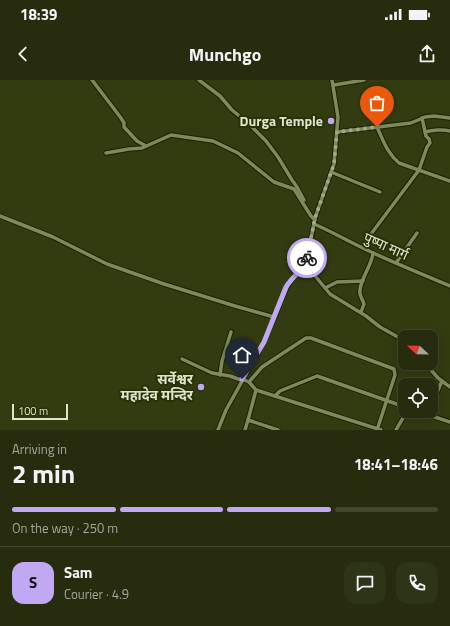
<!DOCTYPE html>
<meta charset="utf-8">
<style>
body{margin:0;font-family:"Titillium Web","Noto Sans Devanagari",sans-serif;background:#2e3416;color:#f1f3f6;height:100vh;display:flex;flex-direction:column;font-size:15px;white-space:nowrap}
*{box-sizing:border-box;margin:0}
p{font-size:13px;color:#a4a79d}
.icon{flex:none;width:22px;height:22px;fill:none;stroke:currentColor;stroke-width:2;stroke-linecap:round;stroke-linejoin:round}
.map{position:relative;height:350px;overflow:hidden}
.drawer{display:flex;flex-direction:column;background:#262c0d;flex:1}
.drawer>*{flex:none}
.needle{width:26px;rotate:292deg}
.buttons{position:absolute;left:398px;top:250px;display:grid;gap:8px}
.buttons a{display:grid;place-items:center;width:40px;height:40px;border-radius:8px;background:#262c0d;box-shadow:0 4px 16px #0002,0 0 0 1px #42482e;font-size:20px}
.scale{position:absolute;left:12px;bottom:10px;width:56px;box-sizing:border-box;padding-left:4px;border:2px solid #dde4cd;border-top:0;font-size:11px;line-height:14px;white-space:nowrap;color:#dde4cd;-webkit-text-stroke:3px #293105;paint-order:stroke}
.pin{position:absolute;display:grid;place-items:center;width:34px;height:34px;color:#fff;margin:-41px -17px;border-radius:50% 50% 50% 0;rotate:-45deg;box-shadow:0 0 4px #0007}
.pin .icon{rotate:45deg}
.courier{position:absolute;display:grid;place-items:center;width:40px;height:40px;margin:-20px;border:3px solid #c1a8f3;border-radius:50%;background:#fff;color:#222;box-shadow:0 1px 5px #0007}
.overview em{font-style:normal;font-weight:700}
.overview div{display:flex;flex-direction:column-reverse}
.overview{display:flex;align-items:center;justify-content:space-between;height:68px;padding:0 12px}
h1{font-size:26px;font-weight:700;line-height:30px}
.bar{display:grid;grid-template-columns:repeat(4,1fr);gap:6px 4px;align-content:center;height:48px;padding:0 12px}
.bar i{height:5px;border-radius:3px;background:#42482e}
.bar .on{background:#c1a8f3}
.bar p{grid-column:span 4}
.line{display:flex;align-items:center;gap:10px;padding:0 12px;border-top:1px solid #42482e}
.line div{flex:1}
.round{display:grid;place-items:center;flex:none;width:42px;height:42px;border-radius:12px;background:#2e3416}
.status{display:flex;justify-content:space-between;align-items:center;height:28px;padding:0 20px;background:#262c0d;direction:ltr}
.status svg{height:11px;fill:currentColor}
header{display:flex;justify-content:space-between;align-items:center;height:52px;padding:0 12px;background:#262c0d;font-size:18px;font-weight:700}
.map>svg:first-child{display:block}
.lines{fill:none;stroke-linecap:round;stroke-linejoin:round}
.minor-casing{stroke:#1b2103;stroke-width:5.5}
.minor{stroke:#7f895e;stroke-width:3.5}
.done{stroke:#a2a98b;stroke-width:4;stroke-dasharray:0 7.2}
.route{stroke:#c1a8f3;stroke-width:5}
.poi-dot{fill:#c1a8f3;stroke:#293105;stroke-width:1.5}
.labels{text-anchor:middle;stroke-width:4;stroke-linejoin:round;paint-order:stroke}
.poi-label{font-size:14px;font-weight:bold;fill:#dde4cd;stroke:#293105;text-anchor:end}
.street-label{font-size:14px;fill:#dde4cd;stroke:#293105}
</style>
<div class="status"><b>18:39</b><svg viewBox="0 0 49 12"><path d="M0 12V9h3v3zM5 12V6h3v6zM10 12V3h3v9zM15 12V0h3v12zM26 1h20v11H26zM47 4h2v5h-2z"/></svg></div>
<header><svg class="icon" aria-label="back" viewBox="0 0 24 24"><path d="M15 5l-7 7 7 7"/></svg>Munchgo<svg class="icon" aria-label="share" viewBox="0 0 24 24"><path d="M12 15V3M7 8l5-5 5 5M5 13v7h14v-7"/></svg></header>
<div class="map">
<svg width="450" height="350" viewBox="0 0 450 350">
<rect width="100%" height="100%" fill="#333b11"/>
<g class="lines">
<defs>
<g id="minor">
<polyline points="92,0 121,38 124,43 124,47 137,61 146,66"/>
<polyline points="199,0 220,16 232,30 248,43 266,61 278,77 292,100 297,107 304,120"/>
<polyline points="334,5 364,0"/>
<path d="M 377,47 C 383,60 387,73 399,83 L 450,101"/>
<polyline points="337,52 411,43 425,37 434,36 450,38"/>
<path d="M 425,52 C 432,50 443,49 450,51"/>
<polyline points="106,73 129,69 142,68 171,55 213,61 238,73 274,102 294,109 311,136 315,140"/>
<polyline points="331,92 380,112"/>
<polyline points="0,136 53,157 107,184 164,204 235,226 274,237"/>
<path d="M 314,144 C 333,152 349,162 367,170 C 394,183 422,194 450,206"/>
<polyline points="367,170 371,154 419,90 427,67 430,63 429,59 426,56 422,38"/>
<polyline points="306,183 316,197 330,214 366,236 380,247 405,261"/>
<polyline points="396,183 417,153"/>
<polyline points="325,208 337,202 363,201"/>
<path d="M 361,232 L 364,224 C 363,221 361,217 360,214 C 358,202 372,186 373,173"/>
<polyline points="182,279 212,293 230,296 241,300"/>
<polyline points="425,283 438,298 450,307"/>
<polyline points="220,295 222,281 231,252"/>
<polyline points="242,299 249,302 256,310 381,350"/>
<polyline points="249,302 262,287 306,258 311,258 394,289 395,295 377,350"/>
<polyline points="275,316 280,311 317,296 405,327"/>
<polyline points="431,319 435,317 442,301"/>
<polyline points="417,331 450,342"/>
<polyline points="248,340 256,310"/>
<path d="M 218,350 L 226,330 L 264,262 L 287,207 C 292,197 303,190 307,179 L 315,138 L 334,84 L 338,37 L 332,0"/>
<polyline points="245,350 248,340 278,350"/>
<polyline points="396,350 407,331"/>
</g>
</defs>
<use href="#minor" class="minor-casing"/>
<use href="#minor" class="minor"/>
</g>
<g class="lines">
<polyline class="done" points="307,178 315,138 334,84 337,52 377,47"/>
<path class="route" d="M 242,299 L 264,262 L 286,207 C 292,197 304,189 307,178"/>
</g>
<g class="poi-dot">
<circle cx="331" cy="41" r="4"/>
<circle cx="201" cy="307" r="4"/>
</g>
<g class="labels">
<g class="poi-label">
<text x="323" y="46">Durga Temple</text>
<text x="193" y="304">सर्वेश्वर<tspan x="193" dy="16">महादेव मन्दिर</tspan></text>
</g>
<g class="street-label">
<text transform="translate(386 166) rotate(24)" y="5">पुष्पा मार्ग</text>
</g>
</g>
</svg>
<div class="buttons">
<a><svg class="needle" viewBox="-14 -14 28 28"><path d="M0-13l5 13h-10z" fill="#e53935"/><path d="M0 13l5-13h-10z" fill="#a4a79d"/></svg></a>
<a><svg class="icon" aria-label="locate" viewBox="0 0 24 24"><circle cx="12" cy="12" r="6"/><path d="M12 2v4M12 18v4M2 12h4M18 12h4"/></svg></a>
</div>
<div class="scale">100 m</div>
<div class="pin" style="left:377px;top:47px;background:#ea580c"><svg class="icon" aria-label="bag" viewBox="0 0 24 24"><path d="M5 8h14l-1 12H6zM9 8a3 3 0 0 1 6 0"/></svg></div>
<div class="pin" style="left:242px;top:299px;background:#1f2937"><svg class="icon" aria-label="home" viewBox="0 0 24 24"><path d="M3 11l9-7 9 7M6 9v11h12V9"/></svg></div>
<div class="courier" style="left:307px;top:178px"><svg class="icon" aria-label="bike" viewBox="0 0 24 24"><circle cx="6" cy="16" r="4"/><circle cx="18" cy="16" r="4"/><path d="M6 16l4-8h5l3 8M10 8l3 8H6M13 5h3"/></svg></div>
</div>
<section class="drawer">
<div class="overview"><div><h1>2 min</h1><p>Arriving in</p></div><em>18:41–18:46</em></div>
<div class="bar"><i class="on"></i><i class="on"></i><i class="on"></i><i></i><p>On the way · 250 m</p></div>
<div class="line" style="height:72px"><b class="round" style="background:#c1a8f3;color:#111">S</b><div><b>Sam</b><p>Courier · 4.9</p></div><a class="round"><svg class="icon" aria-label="chat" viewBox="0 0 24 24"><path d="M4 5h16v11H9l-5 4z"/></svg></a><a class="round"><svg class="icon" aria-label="phone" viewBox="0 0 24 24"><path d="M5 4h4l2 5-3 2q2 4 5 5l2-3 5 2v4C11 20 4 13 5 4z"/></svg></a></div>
</section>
